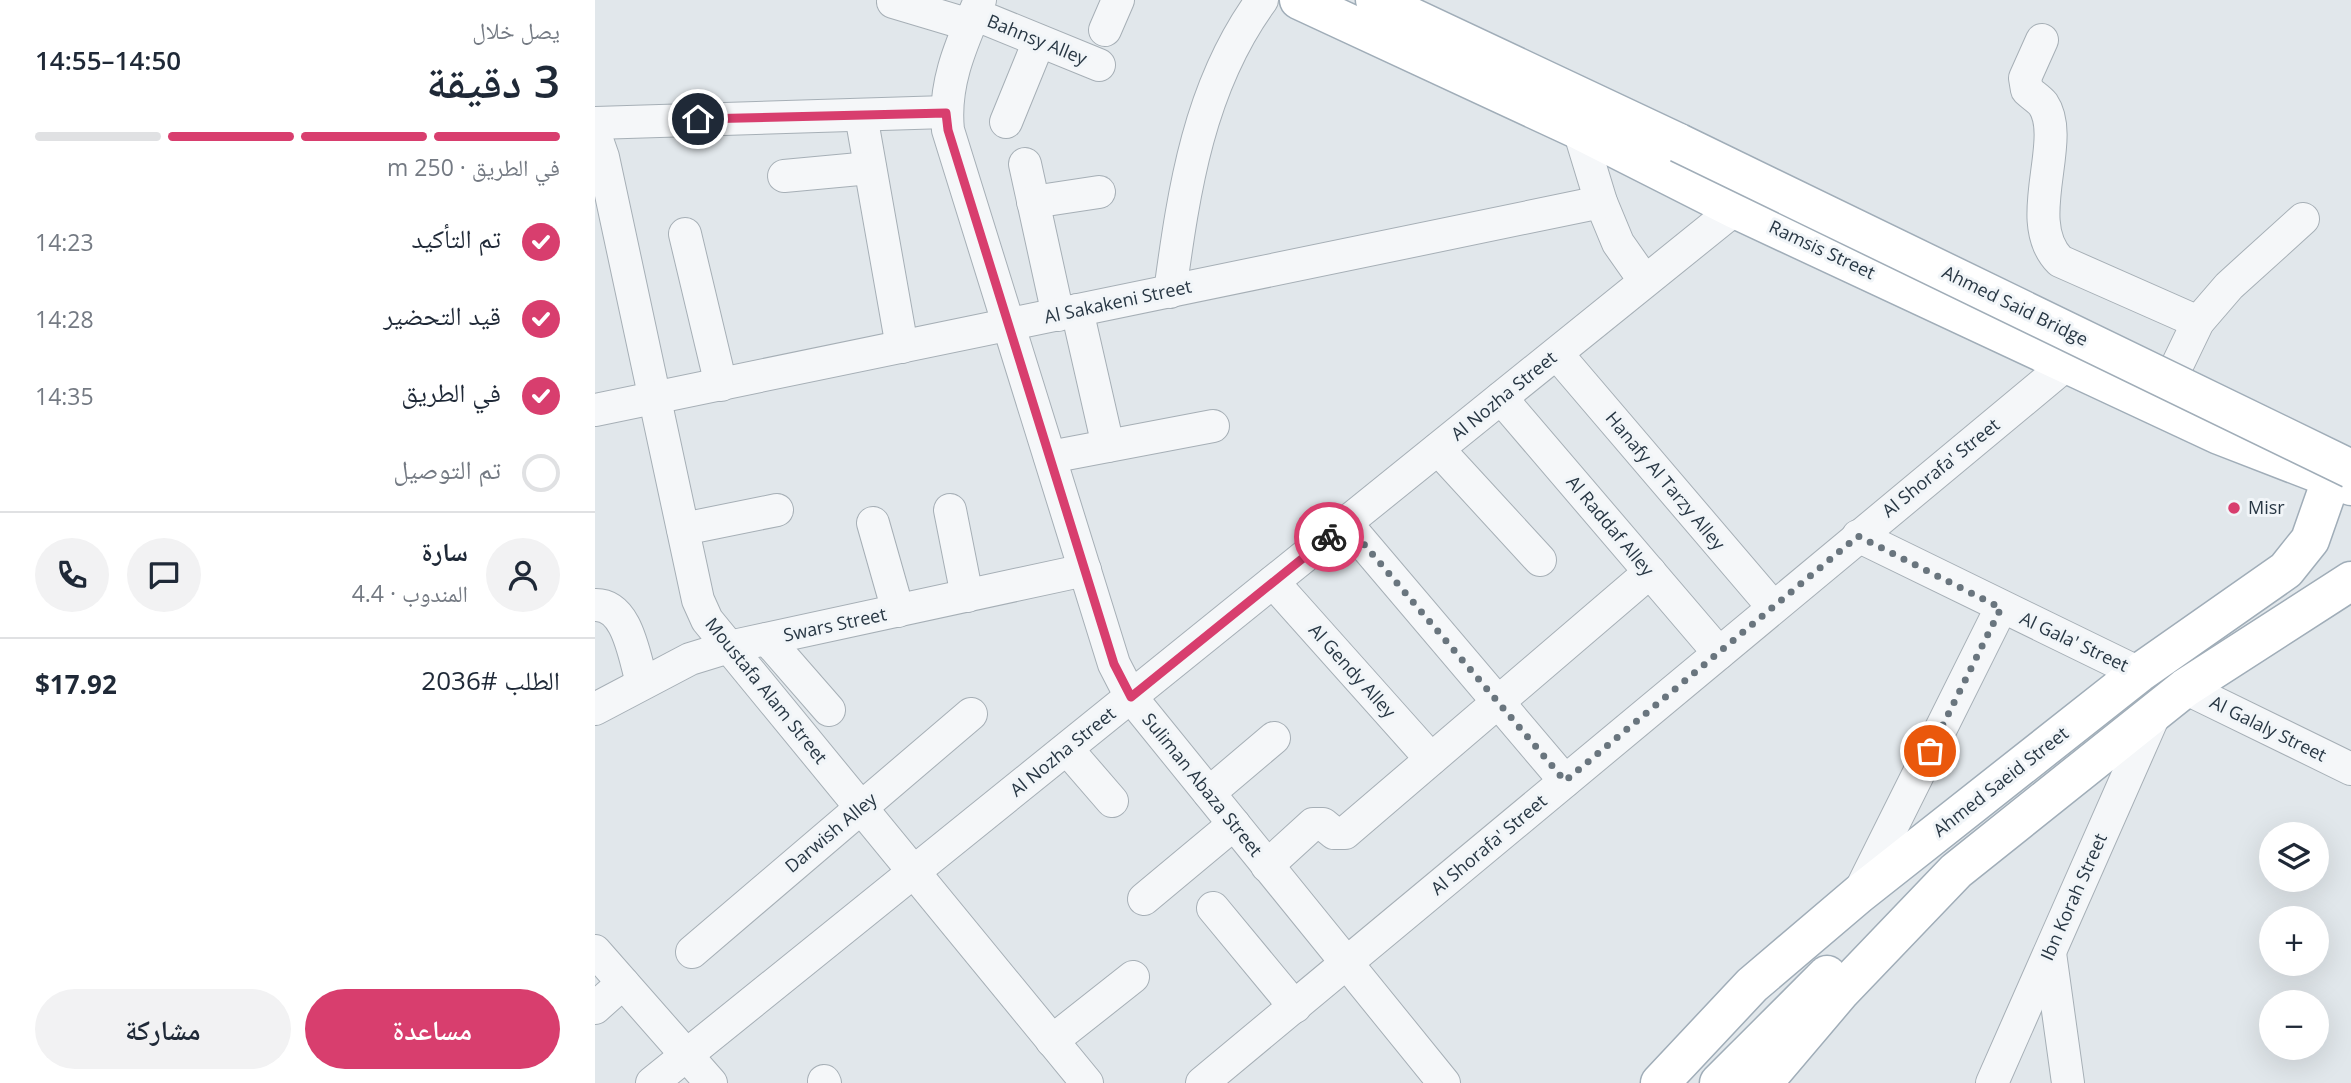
<!DOCTYPE html>
<html lang="ar">
<meta charset="utf-8">
<style>
body{margin:0;font-family:"Open Sans","Noto Naskh Arabic",sans-serif;background:#f2f2f3;color:#1f2937;direction:rtl;height:100vh;display:flex;flex-direction:column;font-size:26px;white-space:nowrap}
*{box-sizing:border-box;margin:0}
p{font-size:23px;color:#747a83}
.icon{flex:none;width:38px;height:38px;fill:none;stroke:currentColor;stroke-width:2;stroke-linecap:round;stroke-linejoin:round}
.map{position:relative;flex:1;overflow:hidden;direction:ltr}
.drawer{display:flex;flex-direction:column;background:#fff;width:595px}
.drawer>*{flex:none}
.tools{position:absolute;left:1664px;top:822px;display:grid;gap:14px}
.tools a{display:grid;place-items:center;width:70px;height:70px;border-radius:50%;background:#fff;box-shadow:0 7px 28px #0002;font-size:35px}
.pin{position:absolute;display:grid;place-items:center;width:60px;height:60px;color:#fff;margin:-30px;border:4px solid #fff;border-radius:50%;box-shadow:0 2px 7px #0007}
.courier{position:absolute;display:grid;place-items:center;width:70px;height:70px;margin:-35px;border:5px solid #d83e6e;border-radius:50%;background:#fff;color:#222;box-shadow:0 2px 9px #0007}
.overview em{font-style:normal;font-weight:600}
.overview div{display:flex;flex-direction:column-reverse}
.overview{display:flex;align-items:center;justify-content:space-between;height:119px;padding:0 35px}
h1{font-size:46px;font-weight:600;line-height:52px}
.bar{display:grid;grid-template-columns:repeat(4,1fr);gap:10px 7px;align-content:center;height:84px;padding:0 35px}
.bar i{height:9px;border-radius:5px;background:#e0e1e3}
.bar .on{background:#d83e6e}
.bar p{grid-column:span 4}
.line{display:flex;align-items:center;gap:18px;padding:0 35px;border-top:2px solid #e0e1e3}
.line div{flex:1}
.round{display:grid;place-items:center;flex:none;width:74px;height:74px;border-radius:37px;background:#f2f2f3}
ol{padding:0 35px;list-style:none}
li{display:flex;align-items:center;gap:21px;height:77px}
li p{margin-inline-start:auto}
li .icon{padding:7px;border-radius:50%;background:#d83e6e;color:#fff;stroke-width:4}
li:last-child{color:#747a83}
li i{width:38px;height:38px;border:4px solid #e0e1e3;border-radius:50%}
.button{display:flex;gap:14px;margin-top:auto;padding:14px 35px}
.button a{flex:1;height:80px;border-radius:42px;background:#d83e6e;color:#fff;font-size:28px;font-weight:600;line-height:80px;text-align:center}
.button a+a{background:#f2f2f3;color:#1f2937}
main{display:flex;flex:1;min-height:0}
.map>svg:first-child{display:block}
.lines{fill:none;stroke-linecap:round;stroke-linejoin:round}
.minor-casing{stroke:#a6afb6;stroke-width:34}
.major-casing{stroke:#a0adb8;stroke-width:41}
.minor{stroke:#f5f7f9;stroke-width:32}
.major{stroke:#fff;stroke-width:38}
.major-bridge-casing{stroke:#a0adb8;stroke-width:41;stroke-linecap:butt}
.major-bridge{stroke:#fff;stroke-width:38}
.done{stroke:#69757e;stroke-width:7;stroke-dasharray:0 12.6}
.route{stroke:#d83e6e;stroke-width:9}
.poi-dot{fill:#d83e6e;stroke:#f1f5f8;stroke-width:2.5}
.labels{text-anchor:middle;stroke-width:6;stroke-linejoin:round;paint-order:stroke}
.street-label{font-size:18px;fill:#283744;stroke:#f1f5f8}
.poi-label{font-size:18px;fill:#283744;stroke:#f1f5f8;text-anchor:start}
</style>
<main>
<div class="map">
<svg width="1756" height="1083" viewBox="0 0 1756 1083">
<rect width="100%" height="100%" fill="#e1e7eb"/>
<g class="lines">
<defs>
<g id="minor">
<path d="M 385,0 C 367,43 348,83 353,130 L 519,664 L 536,697 L 849,1083"/>
<polyline points="298,2 375,25"/>
<polyline points="379,14 504,65"/>
<polyline points="510,30 523,0"/>
<path d="M 1447,40 L 1430,78 L 1432,90 C 1437,95 1444,99 1448,104 C 1473,141 1425,221 1465,261 L 1603,322"/>
<polyline points="266,115 307,347"/>
<polyline points="411,122 444,41"/>
<polyline points="0,123 351,112"/>
<polyline points="984,130 1006,202 1023,243 1049,280"/>
<polyline points="0,134 8,157 103,600 112,620 492,1083"/>
<polyline points="430,164 463,315"/>
<polyline points="189,176 275,168"/>
<polyline points="438,202 504,192"/>
<polyline points="90,234 126,385"/>
<path d="M 575,292 C 589,189 604,86 667,0"/>
<polyline points="482,310 513,446"/>
<polyline points="962,354 1178,607"/>
<polyline points="906,398 1124,653"/>
<polyline points="1565,401 1603,322 1634,286 1708,219"/>
<polyline points="0,410 1006,202"/>
<polyline points="843,449 945,560"/>
<polyline points="455,457 618,426"/>
<polyline points="355,510 372,596"/>
<polyline points="278,523 303,611"/>
<polyline points="751,523 970,781"/>
<polyline points="88,529 182,510"/>
<polyline points="1263,536 1544,673"/>
<polyline points="678,582 836,759"/>
<path d="M 0,605 C 33,604 39,657 47,682"/>
<polyline points="172,639 234,710"/>
<polyline points="1590,688 1756,769"/>
<polyline points="0,709 95,659 134,647 490,570"/>
<polyline points="472,749 517,801"/>
<polyline points="614,793 679,738"/>
<polyline points="672,866 718,824 728,824 739,833 750,833 1055,572"/>
<polyline points="1265,891 1406,608"/>
<polyline points="549,899 639,824"/>
<polyline points="618,908 700,1007"/>
<polyline points="0,951 116,1083"/>
<polyline points="97,952 376,714"/>
<polyline points="1455,953 1473,1083"/>
<polyline points="0,1008 28,983"/>
<polyline points="457,1041 538,977"/>
<polyline points="229,1081 230,1083"/>
<polyline points="57,1083 1140,209"/>
<polyline points="607,1083 1472,364"/>
<polyline points="1397,1083 1561,711"/>
</g>
<g id="major">
<polyline points="704,0 984,130 1140,209 1624,435 1756,486"/>
<polyline points="780,0 1084,143"/>
<polyline points="1065,1083 1157,985 1264,894 1544,673 1691,570 1715,540 1736,480"/>
<polyline points="1124,1083 1232,975"/>
<polyline points="1168,1083 1246,991 1361,871 1590,688 1756,581"/>
</g>
</defs>
<use href="#minor" class="minor-casing"/>
<use href="#major" class="major-casing"/>
<use href="#minor" class="minor"/>
<use href="#major" class="major"/>
<defs>
<polyline id="major-bridge" points="1084,143 1756,469"/>
</defs>
<use href="#major-bridge" class="major-bridge-casing"/>
<use href="#major-bridge" class="major-bridge"/>
</g>
<g class="lines">
<polyline class="done" points="734,537 751,523 970,781 1263,536 1406,608 1335,751"/>
<polyline class="route" points="103,119 351,113 353,130 519,664 536,697 734,537"/>
</g>
<circle class="poi-dot" cx="1639" cy="508" r="7"/>
<g class="labels">
<g class="street-label">
<text transform="translate(442 40) rotate(22)" y="6">Bahnsy Alley</text>
<text transform="translate(1227 250) rotate(25)" y="6">Ramsis Street</text>
<text transform="translate(523 302) rotate(-12)" y="6">Al Sakakeni Street</text>
<text transform="translate(1420 306) rotate(26)" y="6">Ahmed Said Bridge</text>
<text transform="translate(909 396) rotate(-39)" y="6">Al Nozha Street</text>
<text transform="translate(1346 468) rotate(-39)" y="6">Al Shorafa' Street</text>
<text transform="translate(1070 481) rotate(50)" y="6">Hanafy Al Tarzy Alley</text>
<text transform="translate(1015 526) rotate(50)" y="6">Al Raddaf Alley</text>
<text transform="translate(240 625) rotate(-12)" y="6">Swars Street</text>
<text transform="translate(1479 642) rotate(25)" y="6">Al Gala' Street</text>
<text transform="translate(757 671) rotate(48)" y="6">Al Gendy Alley</text>
<text transform="translate(171 691) rotate(51)" y="6">Moustafa Alam Street</text>
<text transform="translate(1673 729) rotate(26)" y="6">Al Galaly Street</text>
<text transform="translate(468 752) rotate(-39)" y="6">Al Nozha Street</text>
<text transform="translate(1406 782) rotate(-38)" y="6">Ahmed Saeid Street</text>
<text transform="translate(607 785) rotate(51)" y="6">Suliman Abaza Street</text>
<text transform="translate(236 833) rotate(-40)" y="6">Darwish Alley</text>
<text transform="translate(894 845) rotate(-40)" y="6">Al Shorafa' Street</text>
<text transform="translate(1479 897) rotate(-66)" y="6">Ibn Korah Street</text>
</g>
<g class="poi-label">
<text x="1653" y="514">Misr</text>
</g>
</g>
</svg>
<div class="tools">
<a><svg class="icon" aria-label="layers" viewBox="0 0 24 24"><path d="M12 4l9 5-9 5-9-5zM3 14l9 5 9-5"/></svg></a>
<a>+</a>
<a>−</a>
</div>
<div class="pin" style="left:1335px;top:751px;background:#ea580c"><svg class="icon" aria-label="bag" viewBox="0 0 24 24"><path d="M5 8h14l-1 12H6zM9 8a3 3 0 0 1 6 0"/></svg></div>
<div class="pin" style="left:103px;top:119px;background:#1f2937"><svg class="icon" aria-label="home" viewBox="0 0 24 24"><path d="M3 11l9-7 9 7M6 9v11h12V9"/></svg></div>
<div class="courier" style="left:734px;top:537px"><svg class="icon" aria-label="bike" viewBox="0 0 24 24"><circle cx="6" cy="16" r="4"/><circle cx="18" cy="16" r="4"/><path d="M6 16l4-8h5l3 8M10 8l3 8H6M13 5h3"/></svg></div>
</div>
<section class="drawer">
<div class="overview"><div><h1>3 دقيقة</h1><p>يصل خلال</p></div><em>14:50–14:55</em></div>
<div class="bar"><i class="on"></i><i class="on"></i><i class="on"></i><i></i><p>في الطريق · 250 m</p></div>
<ol>
<li><svg class="icon" aria-label="check" viewBox="0 0 24 24"><path d="M5 12l5 5 9-10"/></svg>تم التأكيد<p>14:23</p></li>
<li><svg class="icon" aria-label="check" viewBox="0 0 24 24"><path d="M5 12l5 5 9-10"/></svg>قيد التحضير<p>14:28</p></li>
<li><svg class="icon" aria-label="check" viewBox="0 0 24 24"><path d="M5 12l5 5 9-10"/></svg>في الطريق<p>14:35</p></li>
<li><i></i>تم التوصيل</li>
</ol>
<div class="line" style="height:126px"><a class="round"><svg class="icon" aria-label="person" viewBox="0 0 24 24"><circle cx="12" cy="8" r="4"/><path d="M4 21q1-7 8-7t8 7"/></svg></a><div><b>سارة</b><p>المندوب · 4.4</p></div><a class="round"><svg class="icon" aria-label="chat" viewBox="0 0 24 24"><path d="M4 5h16v11H9l-5 4z"/></svg></a><a class="round"><svg class="icon" aria-label="phone" viewBox="0 0 24 24"><path d="M5 4h4l2 5-3 2q2 4 5 5l2-3 5 2v4C11 20 4 13 5 4z"/></svg></a></div>
<div class="line" style="height:91px"><div>الطلب #2036</div><b>$17.92</b></div>
<div class="button"><a>مساعدة</a><a>مشاركة</a></div>
</section>
</main>
